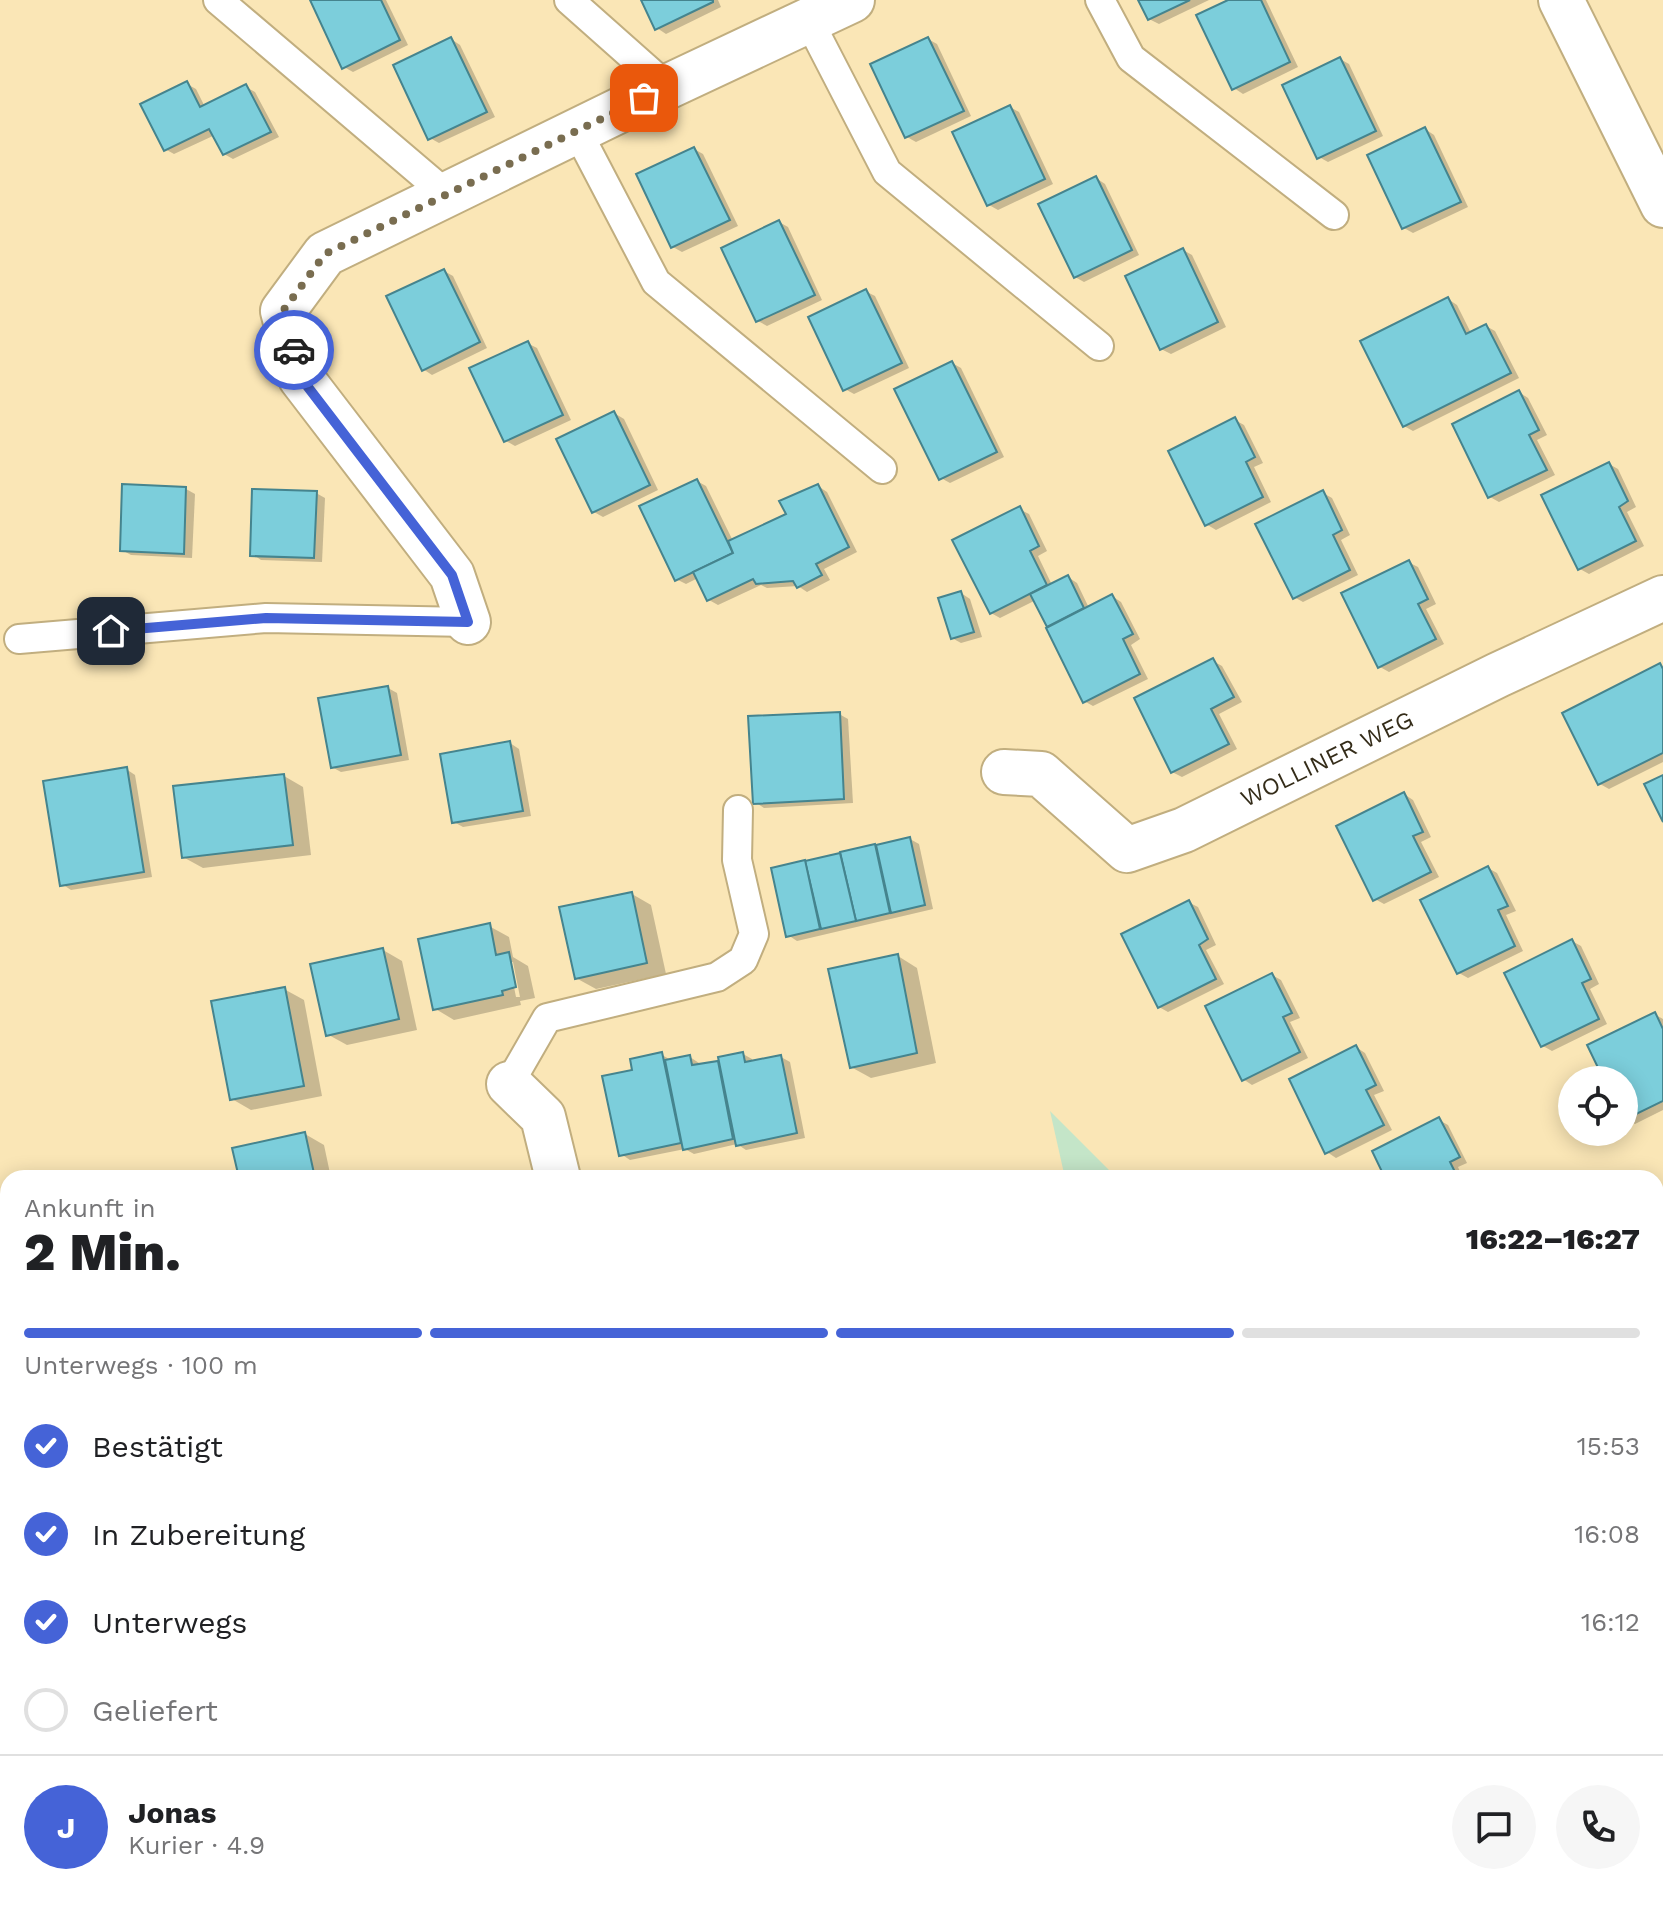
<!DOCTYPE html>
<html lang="de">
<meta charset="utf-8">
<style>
body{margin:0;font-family:"Work Sans",sans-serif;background:#f6f6f6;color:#202124;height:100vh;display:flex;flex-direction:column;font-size:30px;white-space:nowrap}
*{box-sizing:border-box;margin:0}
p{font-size:26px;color:#757577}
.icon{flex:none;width:44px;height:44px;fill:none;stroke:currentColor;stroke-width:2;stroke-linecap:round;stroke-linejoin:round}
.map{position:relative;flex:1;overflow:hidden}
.side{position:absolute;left:0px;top:1170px;width:1664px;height:744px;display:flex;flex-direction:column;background:#fff;border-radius:24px 24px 0 0;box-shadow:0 4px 20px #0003}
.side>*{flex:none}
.buttons{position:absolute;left:1558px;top:1066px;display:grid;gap:16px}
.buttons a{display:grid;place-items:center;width:80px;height:80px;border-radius:50%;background:#fff;box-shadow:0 4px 20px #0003;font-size:40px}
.pin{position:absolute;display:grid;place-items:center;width:68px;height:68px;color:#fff;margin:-34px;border-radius:16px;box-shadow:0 4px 12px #0006}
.courier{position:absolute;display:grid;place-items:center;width:80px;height:80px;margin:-40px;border:6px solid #4563d7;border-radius:50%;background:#fff;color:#222;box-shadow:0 2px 10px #0007}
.overview em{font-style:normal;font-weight:800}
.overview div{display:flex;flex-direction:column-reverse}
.overview{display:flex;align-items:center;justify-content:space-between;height:136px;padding:0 24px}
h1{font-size:52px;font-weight:800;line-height:60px}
.bar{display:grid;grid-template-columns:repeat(4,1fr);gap:12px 8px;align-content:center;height:96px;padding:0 24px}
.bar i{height:10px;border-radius:6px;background:#e0e0e0}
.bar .on{background:#4563d7}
.bar p{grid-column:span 4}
.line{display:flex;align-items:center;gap:20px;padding:0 24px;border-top:2px solid #e0e0e0}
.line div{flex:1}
.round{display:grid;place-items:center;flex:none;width:84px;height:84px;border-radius:42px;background:#f6f6f6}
ol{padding:0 24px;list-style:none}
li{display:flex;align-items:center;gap:24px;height:88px}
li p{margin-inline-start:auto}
li .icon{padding:8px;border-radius:50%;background:#4563d7;color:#fff;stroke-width:4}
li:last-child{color:#757577}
li i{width:44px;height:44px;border:4px solid #e0e0e0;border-radius:50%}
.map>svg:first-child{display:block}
.green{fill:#c4e5c8}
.shadow{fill:#0003;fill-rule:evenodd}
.building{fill:#7ccedb;stroke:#45848e;stroke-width:2}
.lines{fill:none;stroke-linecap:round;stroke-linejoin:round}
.service-casing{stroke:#c1ae7f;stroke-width:32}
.minor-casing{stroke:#c1ae7f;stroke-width:48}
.tertiary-casing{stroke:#c1ae7f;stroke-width:48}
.service{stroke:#fff;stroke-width:28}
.minor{stroke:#fff;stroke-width:44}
.tertiary{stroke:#fff;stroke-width:44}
.done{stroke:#796d50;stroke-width:8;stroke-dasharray:0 14.4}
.route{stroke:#4563d7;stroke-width:10}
.labels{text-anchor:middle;stroke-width:6;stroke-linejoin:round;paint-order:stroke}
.street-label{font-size:24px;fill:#342c19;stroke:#fff}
</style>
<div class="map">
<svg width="1663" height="1914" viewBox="0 0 1663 1914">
<rect width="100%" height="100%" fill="#fae6b6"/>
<g class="green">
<polygon points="1050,1111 1117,1178 1065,1178"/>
<polygon points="0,1431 8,1432 8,1906 372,1906 377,1914 0,1914"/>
<polygon points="997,1906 1434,1906 1556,1914 950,1914"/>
</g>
<g class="shadow">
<polygon points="312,0 386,0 408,45 353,72 344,67"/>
<polygon points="643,0 718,0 721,7 666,34 657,28"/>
<polygon points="1141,0 1209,0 1159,24 1149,19"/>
<polygon points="1233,0 1266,0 1298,67 1243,94 1234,88"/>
<polygon points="451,39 460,45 495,117 439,143 430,138"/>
<polygon points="928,39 937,44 971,116 916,142 907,137"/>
<polygon points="1340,59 1349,64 1383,136 1328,162 1319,157"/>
<polygon points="187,84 196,89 205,107 246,87 255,92 279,137 233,159 224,154 215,135 174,154 165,149"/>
<polygon points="1010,107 1019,112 1053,184 998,210 989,205"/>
<polygon points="1425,129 1434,135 1468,207 1413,233 1404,228"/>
<polygon points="694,149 703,154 738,226 682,252 673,247"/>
<polygon points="1096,178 1105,184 1139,255 1084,282 1075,277"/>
<polygon points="779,222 788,227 822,300 767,326 758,321"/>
<polygon points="1183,250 1192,255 1226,327 1171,354 1161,349"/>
<polygon points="444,271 453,276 487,348 432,375 423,369"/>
<polygon points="865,291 875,296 909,368 854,394 845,389"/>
<polygon points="1448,299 1457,305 1471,333 1486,326 1495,331 1519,378 1413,431 1404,426"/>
<polygon points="527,343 537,348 571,420 515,446 506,441"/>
<polygon points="952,363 961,368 1004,457 950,483 941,478"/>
<polygon points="1519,392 1528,398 1547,435 1537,440 1555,475 1499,502 1490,497"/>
<polygon points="614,413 624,419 658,490 603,517 594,512"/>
<polygon points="1235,420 1244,425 1263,463 1254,467 1271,502 1216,530 1206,524"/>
<polygon points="1609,464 1618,469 1636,507 1627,512 1644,546 1589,574 1580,569"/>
<polygon points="697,481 706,486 733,541 788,515 818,486 827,492 857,552 824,569 830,580 807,592 798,586 767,588 761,585 718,605 709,600 698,578 686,584 676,579"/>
<polygon points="186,489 195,494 192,558 131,555 122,550"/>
<polygon points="316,493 325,498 322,562 261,560 252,554"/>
<polygon points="1323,493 1332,498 1350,535 1341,540 1358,575 1303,602 1294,597"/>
<polygon points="1019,509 1029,514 1047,551 1038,556 1052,585 1068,577 1077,583 1089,608 1112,596 1121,602 1140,639 1131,645 1148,679 1093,706 1084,701 1036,600 1000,618 991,613"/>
<polygon points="1408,562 1418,567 1436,604 1426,609 1444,644 1389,672 1380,667"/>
<polygon points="961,593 970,599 982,637 961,643 952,638"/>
<polygon points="1213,661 1222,666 1242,702 1219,714 1237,749 1182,777 1172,772"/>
<polygon points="1660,666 1663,667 1663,762 1609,789 1600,784"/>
<polygon points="388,688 397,693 409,760 341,772 332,767"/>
<polygon points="839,714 848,719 853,803 764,808 755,802"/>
<polygon points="510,743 519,749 531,816 463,827 454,822"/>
<polygon points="126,769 135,775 152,877 71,890 62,884"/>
<polygon points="284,776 303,787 311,855 203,868 183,857"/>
<polygon points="1404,794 1413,800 1431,837 1421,842 1439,877 1384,904 1375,899"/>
<polygon points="910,839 919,844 933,909 797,941 788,935 773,870"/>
<polygon points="1488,868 1497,873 1516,911 1506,915 1523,951 1468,978 1459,973"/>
<polygon points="632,894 651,905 666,974 596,989 576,978"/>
<polygon points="1188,902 1198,907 1216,945 1206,950 1224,984 1168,1012 1159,1007"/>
<path d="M 489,926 L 509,937 L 513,957 L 528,966 L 535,998 L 520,1001 L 521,1005 L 454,1020 L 434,1008 ZM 509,962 L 513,962 L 520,997 L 516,997 Z"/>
<polygon points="1572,941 1581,946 1599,984 1590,989 1607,1024 1552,1051 1543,1046"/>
<polygon points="383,950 402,961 417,1030 347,1045 327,1034"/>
<polygon points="898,956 917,968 936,1063 871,1078 851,1067"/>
<polygon points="1272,975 1281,980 1300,1018 1290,1022 1308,1058 1252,1085 1243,1079"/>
<polygon points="284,989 304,1000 322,1096 251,1110 232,1099"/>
<polygon points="1654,1014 1663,1019 1663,1110 1635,1124 1626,1119 1624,1116 1624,1080 1606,1080"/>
<polygon points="1356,1047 1365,1053 1384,1091 1374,1095 1392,1130 1336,1158 1327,1152"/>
<polygon points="743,1054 752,1059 753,1062 781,1057 790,1062 805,1138 746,1150 737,1144 694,1154 685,1149 630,1160 621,1154 634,1071 662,1055 671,1060 690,1057 699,1063 700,1066 721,1062"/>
<polygon points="1439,1120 1448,1125 1467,1163 1458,1167 1463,1178 1388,1178"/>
<polygon points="305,1134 324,1145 331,1178 241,1178"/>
<polygon points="1656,1465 1663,1479 1663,1502 1656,1505"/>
<polygon points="431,1906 622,1906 588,1914 432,1914"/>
</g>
<g class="building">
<polygon points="310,0 381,0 400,40 342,69"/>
<polygon points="641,0 713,0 713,2 655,30"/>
<polygon points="1138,0 1190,0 1148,20"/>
<polygon points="1228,0 1261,0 1290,62 1232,90 1196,15"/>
<polygon points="451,37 487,112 428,140 393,65"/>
<polygon points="928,37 964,111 905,138 870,64"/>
<polygon points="1340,57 1376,131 1317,159 1282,85"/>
<polygon points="187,81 200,107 246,84 271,132 223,155 209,129 164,151 140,104"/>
<polygon points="1010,105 1045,179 987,206 952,132"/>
<polygon points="1425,127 1461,202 1402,229 1367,155"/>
<polygon points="694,147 730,220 671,248 636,174"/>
<polygon points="1096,176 1132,250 1074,278 1038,204"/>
<polygon points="779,220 815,295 756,322 721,248"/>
<polygon points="1183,248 1218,322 1160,350 1125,276"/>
<polygon points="444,269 480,342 422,371 386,296"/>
<polygon points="866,289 902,363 843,391 808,317"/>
<polygon points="1448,297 1466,334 1486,324 1511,373 1403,427 1360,341"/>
<polygon points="528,341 563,415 504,442 469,368"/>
<polygon points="952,361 997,452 939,480 894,389"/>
<polygon points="1519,390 1539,430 1529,435 1547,470 1488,498 1452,424"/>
<polygon points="614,411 650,485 592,513 556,439"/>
<polygon points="1235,417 1255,457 1246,462 1263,497 1205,526 1168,451"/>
<polygon points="1609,462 1628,501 1619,507 1636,541 1578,570 1541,495"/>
<polygon points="697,479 733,553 675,581 639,506"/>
<polygon points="122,484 186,487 184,554 120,551"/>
<polygon points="818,484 849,547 816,564 822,575 797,588 793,581 756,584 753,579 707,601 693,572 733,553 728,541 786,514 779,501"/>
<polygon points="252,489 317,491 314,558 250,556"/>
<polygon points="1323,490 1342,530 1333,535 1350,570 1293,599 1255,524"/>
<polygon points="1020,506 1039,546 1030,551 1047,585 990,614 952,540"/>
<polygon points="1409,560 1428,599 1418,604 1436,639 1378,668 1341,593"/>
<polygon points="1068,575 1084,608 1047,627 1030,594"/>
<polygon points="961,591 974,632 951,639 938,598"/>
<polygon points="1112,594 1133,634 1123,639 1140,674 1083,703 1046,628"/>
<polygon points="1213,658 1234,697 1211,709 1229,744 1171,773 1134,698"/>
<polygon points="1660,663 1663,669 1663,753 1598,785 1562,713"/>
<polygon points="388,686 401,755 331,768 318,698"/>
<polygon points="840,712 844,799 753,804 748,716"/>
<polygon points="510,741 523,811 452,823 440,754"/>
<polygon points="127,767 144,872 60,886 43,781"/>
<polygon points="284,774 293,845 182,858 173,786"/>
<polygon points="1663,775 1663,822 1644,784"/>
<polygon points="1404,792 1423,832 1413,836 1431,872 1373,901 1336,826"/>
<polygon points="910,837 925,905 891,913 876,845"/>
<polygon points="875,844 890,913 856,921 840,852"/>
<polygon points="840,853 856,921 821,929 805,861"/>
<polygon points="805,860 820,929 786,937 771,868"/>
<polygon points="1488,866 1508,906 1498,910 1515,946 1457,974 1420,900"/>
<polygon points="632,892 647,963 575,979 559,907"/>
<polygon points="1189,900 1208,939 1199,945 1216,979 1158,1008 1121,934"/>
<polygon points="490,923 496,955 509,952 516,987 502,991 503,995 433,1010 418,939"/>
<polygon points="1572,939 1591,979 1582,983 1599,1019 1541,1047 1504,973"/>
<polygon points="383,948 399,1019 326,1036 310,964"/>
<polygon points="898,954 917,1053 850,1068 828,969"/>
<polygon points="1272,973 1292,1013 1283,1017 1300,1052 1242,1081 1205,1006"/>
<polygon points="285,987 304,1086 230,1100 211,1001"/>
<polygon points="1655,1012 1663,1029 1663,1101 1624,1120 1624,1080 1604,1080 1587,1045"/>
<polygon points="1356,1045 1376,1085 1366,1090 1384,1125 1325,1154 1289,1079"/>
<polygon points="662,1052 681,1143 619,1156 602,1076 632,1070 630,1059"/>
<polygon points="743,1052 745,1062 781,1055 797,1133 736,1146 718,1057"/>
<polygon points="690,1055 692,1065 718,1061 733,1139 683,1150 665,1060"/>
<polygon points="1439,1117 1460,1157 1450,1162 1458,1178 1385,1178 1372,1151"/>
<polygon points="305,1132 315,1178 239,1178 232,1148"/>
<polygon points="1663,1208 1663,1278 1658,1281 1656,1276 1656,1212"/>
<polygon points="1663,1281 1663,1307 1656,1293 1656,1284"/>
<polygon points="428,1906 594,1906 561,1914 430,1914"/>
</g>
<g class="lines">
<defs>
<g id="service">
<polyline points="218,0 446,194"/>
<polyline points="569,0 667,87"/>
<polyline points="1100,0 1131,58 1334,215"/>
<polyline points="809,21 887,172 1099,346"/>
<polyline points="577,131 656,282 882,469"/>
<polyline points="19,639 266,618 468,622"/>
<polyline points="509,1084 547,1018 717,977 743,960 754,934 737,860 738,810"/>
</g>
<g id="minor">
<polyline points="1561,0 1663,205"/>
<polyline points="468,622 452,575 301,378 283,311 325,254 667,87 852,0"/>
<polyline points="1004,772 1041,774 1127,850 1184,830 1498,675 1663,598"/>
<polyline points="509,1084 543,1117 558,1178"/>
<polyline points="1656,1580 1663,1577"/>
</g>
<g id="tertiary">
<polyline points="0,1799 8,1811"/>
<polyline points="92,1906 102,1914"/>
</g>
</defs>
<use href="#service" class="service-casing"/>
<use href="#minor" class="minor-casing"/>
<use href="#tertiary" class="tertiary-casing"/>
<use href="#service" class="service"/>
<use href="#minor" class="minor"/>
<use href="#tertiary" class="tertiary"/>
</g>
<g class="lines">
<polyline class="done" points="294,350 283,311 325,254 644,98"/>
<polyline class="route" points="111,631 266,618 468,622 452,575 301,378 294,350"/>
</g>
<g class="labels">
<g class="street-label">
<text transform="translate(1327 759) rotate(-26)" y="8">WOLLINER WEG</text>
</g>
</g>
</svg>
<div class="buttons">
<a><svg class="icon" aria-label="locate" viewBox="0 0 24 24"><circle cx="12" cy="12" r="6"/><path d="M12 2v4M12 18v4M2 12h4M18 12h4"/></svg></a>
</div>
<div class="pin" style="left:644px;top:98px;background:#ea580c"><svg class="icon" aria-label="bag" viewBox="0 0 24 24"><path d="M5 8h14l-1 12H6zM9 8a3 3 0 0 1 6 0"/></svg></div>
<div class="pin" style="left:111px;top:631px;background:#1f2937"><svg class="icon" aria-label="home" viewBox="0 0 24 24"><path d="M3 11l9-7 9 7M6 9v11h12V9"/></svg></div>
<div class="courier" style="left:294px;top:350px"><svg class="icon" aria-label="car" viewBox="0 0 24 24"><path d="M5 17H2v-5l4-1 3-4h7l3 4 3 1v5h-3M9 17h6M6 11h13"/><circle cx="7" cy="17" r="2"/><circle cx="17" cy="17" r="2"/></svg></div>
<section class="side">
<div class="overview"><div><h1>2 Min.</h1><p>Ankunft in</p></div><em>16:22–16:27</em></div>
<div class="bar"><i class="on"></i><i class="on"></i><i class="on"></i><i></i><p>Unterwegs · 100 m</p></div>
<ol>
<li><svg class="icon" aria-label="check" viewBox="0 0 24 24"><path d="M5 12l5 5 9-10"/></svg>Bestätigt<p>15:53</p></li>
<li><svg class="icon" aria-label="check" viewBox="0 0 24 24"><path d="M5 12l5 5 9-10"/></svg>In Zubereitung<p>16:08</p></li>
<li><svg class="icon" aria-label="check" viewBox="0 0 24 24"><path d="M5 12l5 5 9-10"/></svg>Unterwegs<p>16:12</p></li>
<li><i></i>Geliefert</li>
</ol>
<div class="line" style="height:144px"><b class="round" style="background:#4563d7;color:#fff">J</b><div><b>Jonas</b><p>Kurier · 4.9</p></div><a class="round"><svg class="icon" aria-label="chat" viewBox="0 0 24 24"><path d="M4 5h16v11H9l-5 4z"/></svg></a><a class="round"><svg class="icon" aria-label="phone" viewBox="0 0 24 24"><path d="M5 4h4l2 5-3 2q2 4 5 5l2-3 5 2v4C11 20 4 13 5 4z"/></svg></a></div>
</section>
</div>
